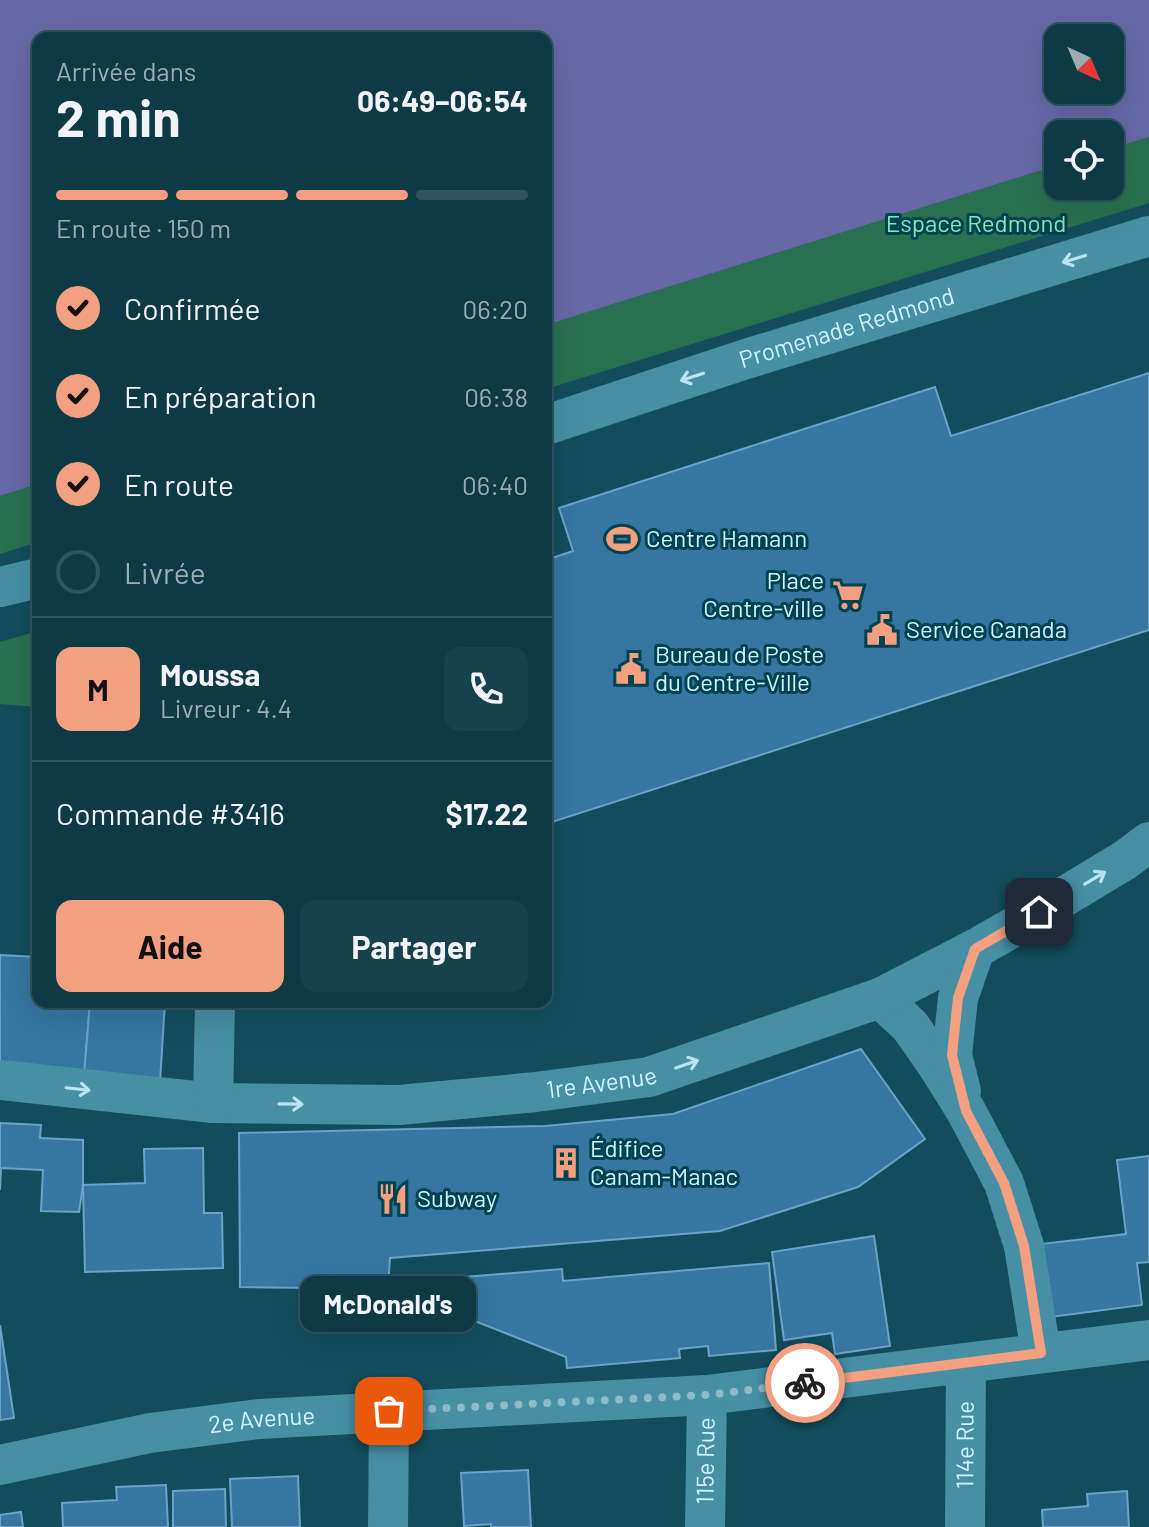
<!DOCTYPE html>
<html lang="fr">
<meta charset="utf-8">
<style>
body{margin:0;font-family:Barlow,sans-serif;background:#17414d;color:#f1f3f6;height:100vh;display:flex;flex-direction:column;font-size:30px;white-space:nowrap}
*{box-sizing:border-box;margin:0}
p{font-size:26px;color:#9badb3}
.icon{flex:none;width:44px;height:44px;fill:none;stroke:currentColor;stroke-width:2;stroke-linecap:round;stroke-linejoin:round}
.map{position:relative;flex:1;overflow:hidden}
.details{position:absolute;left:32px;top:32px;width:520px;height:976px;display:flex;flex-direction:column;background:#0e3a46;border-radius:16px;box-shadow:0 8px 32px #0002,0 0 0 2px #2e545f}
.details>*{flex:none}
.needle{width:52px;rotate:136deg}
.fabs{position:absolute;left:1044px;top:24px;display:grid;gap:16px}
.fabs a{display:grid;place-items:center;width:80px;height:80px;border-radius:16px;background:#0e3a46;box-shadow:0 8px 32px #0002,0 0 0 2px #2e545f;font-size:40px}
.pin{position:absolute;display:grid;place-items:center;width:68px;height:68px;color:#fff;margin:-34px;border-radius:16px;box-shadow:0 4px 12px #0006}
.courier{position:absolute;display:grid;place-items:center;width:80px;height:80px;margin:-40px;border:6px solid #f3a081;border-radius:50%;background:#fff;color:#222;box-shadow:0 2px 10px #0007}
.bubble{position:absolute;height:56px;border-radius:16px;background:#0e3a46;box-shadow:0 8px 32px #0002,0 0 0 2px #2e545f;font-size:26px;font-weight:700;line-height:56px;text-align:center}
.overview em{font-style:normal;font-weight:700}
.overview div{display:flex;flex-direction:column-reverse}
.overview{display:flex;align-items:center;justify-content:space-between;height:136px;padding:0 24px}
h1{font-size:52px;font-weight:700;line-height:60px}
.bar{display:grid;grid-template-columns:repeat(4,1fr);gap:12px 8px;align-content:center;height:96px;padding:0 24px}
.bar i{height:10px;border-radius:6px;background:#2e545f}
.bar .current{background:#f3a081}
.bar p{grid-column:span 4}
.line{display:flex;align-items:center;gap:20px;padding:0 24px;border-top:2px solid #2e545f}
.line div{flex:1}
.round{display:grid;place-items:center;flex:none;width:84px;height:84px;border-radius:16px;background:#17414d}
ol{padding:0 24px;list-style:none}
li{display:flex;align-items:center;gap:24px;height:88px}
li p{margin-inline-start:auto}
li .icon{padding:8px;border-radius:50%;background:#f3a081;color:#111;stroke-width:4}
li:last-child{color:#9badb3}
li i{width:44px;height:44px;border:4px solid #2e545f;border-radius:50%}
.button{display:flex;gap:16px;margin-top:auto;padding:16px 24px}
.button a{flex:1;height:92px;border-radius:16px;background:#f3a081;color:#111;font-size:32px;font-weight:700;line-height:92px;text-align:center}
.button a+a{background:#17414d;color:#f1f3f6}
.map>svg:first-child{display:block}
.green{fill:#297050}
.water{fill:#6669a6;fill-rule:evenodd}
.building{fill:#3676a1;stroke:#6da2c8;stroke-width:2}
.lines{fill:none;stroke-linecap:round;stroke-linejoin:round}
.minor{stroke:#478fa5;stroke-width:40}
.oneway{stroke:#bbe4f2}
.done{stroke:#8eb9c6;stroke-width:8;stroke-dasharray:0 14.4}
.route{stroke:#f3a081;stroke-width:10}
.labels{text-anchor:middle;stroke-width:6;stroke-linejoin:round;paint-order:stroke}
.park-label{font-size:24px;fill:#80eab6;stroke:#024251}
.street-label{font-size:24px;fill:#d0f3ff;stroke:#024251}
.poi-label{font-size:24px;fill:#d0f3ff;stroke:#024251;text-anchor:start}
</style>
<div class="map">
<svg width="1149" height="1527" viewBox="0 0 1149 1527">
<rect width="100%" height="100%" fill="#134d5d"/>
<g class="green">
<polygon points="1149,137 1149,203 546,389 546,325 1058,165 1058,186 1110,186 1110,149"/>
<polygon points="38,484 38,542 0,554 0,496"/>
<polygon points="38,631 38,707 0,704 0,642"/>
</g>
<path class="water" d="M 0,0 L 1149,0 L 1149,137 L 1110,149 L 1110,134 L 1058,134 L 1058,165 L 546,325 L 546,38 L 38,38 L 38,484 L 0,496 ZM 1058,38 L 1110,38 L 1110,90 L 1058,90 Z"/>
<g class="building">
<polygon points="1149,373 1149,630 546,824 546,560 573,551 559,508 935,387 951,436"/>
<polygon points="0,955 38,957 38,1002 90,1002 84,1076 0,1073"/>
<polygon points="90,1002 165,1002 160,1082 84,1076"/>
<polygon points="861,1049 925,1139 858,1187 720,1231 390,1258 388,1289 240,1287 239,1133 545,1126 673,1114"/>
<polygon points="0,1123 41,1125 40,1138 83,1140 83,1185 79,1212 41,1211 43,1170 1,1168 0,1190"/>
<polygon points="203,1148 204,1213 222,1213 223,1268 85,1272 83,1185 145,1183 144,1149"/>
<polygon points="1149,1156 1149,1262 1137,1263 1142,1305 1051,1317 1041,1244 1126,1234 1117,1160"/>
<polygon points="874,1236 890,1346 835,1354 832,1333 784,1340 772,1252"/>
<polygon points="769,1263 776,1350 709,1356 708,1346 679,1349 680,1358 567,1368 566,1357 467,1318 464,1277 562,1269 563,1281"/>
<polygon points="0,1325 14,1418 0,1420"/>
<polygon points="528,1470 531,1527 491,1527 491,1524 464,1526 461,1473"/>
<polygon points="298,1476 300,1527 232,1527 230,1479"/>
<polygon points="166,1485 168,1527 63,1527 62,1503 117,1500 116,1487"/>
<polygon points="225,1489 226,1527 173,1527 173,1491"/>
<polygon points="1127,1491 1129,1527 1043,1527 1042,1510 1088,1506 1087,1494"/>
<polygon points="21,1512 23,1527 0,1527 0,1515"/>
</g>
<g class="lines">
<g class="minor">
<path id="s1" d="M 546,425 L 746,359 L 1149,236"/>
<polyline points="0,587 38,578"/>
<polyline points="880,998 910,1026 936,1063 966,1111 1004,1183 1024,1246 1041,1353"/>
<path id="s2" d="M 0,1080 L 213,1103 L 399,1105 L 536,1092 L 649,1077 L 880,998 L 975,949 L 1017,925 L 1125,860 L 1149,842"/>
<polyline points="961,1091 952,1055 958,998 975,949"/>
<polyline points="213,1103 215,1002"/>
<path id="s3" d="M 0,1465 L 150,1433 L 259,1419 L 707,1395 L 1149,1340"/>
<polyline points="388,1527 389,1411"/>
<path id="s4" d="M 705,1527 L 707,1395"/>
<path id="s5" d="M 965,1527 L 966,1363"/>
</g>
</g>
<defs><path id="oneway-shaft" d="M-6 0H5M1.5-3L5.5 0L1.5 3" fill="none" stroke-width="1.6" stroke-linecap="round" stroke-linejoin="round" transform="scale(2)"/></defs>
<g class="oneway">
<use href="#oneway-shaft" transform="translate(1074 259) rotate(163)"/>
<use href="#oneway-shaft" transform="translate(692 377) rotate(162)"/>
<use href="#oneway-shaft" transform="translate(1095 878) rotate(-31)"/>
<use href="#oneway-shaft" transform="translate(687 1064) rotate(-19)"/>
<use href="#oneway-shaft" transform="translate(78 1089) rotate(6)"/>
<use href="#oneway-shaft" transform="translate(291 1104) rotate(1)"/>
</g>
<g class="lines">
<polyline class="done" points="389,1411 707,1395 805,1383"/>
<polyline class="route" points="805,1383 1041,1353 1024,1246 1004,1183 966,1111 952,1055 958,998 975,949 1039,912"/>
</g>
<defs>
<symbol id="stadium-bare" viewBox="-9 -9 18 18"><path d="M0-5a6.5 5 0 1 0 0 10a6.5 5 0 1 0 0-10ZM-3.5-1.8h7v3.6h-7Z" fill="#f3a081" stroke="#024251" stroke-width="2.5" paint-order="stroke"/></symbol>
<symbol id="supermarket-bare" viewBox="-9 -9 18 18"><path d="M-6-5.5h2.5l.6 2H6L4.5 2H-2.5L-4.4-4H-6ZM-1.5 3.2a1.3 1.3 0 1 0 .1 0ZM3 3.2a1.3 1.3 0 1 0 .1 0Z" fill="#f3a081" stroke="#024251" stroke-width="2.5" paint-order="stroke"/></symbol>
<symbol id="civic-bare" viewBox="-9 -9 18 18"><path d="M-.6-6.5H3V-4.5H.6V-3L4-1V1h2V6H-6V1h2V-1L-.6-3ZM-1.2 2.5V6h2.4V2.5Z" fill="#f3a081" stroke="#024251" stroke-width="2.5" paint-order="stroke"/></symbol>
<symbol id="building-bare" viewBox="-9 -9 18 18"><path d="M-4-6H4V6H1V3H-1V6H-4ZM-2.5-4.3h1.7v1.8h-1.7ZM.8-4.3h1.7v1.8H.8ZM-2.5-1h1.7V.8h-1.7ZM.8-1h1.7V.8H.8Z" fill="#f3a081" stroke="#024251" stroke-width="2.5" paint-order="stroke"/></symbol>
<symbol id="restaurant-bare" viewBox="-9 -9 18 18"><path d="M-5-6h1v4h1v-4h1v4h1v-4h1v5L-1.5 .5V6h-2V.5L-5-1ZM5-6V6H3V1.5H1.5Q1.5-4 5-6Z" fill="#f3a081" stroke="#024251" stroke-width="2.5" paint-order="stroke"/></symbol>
</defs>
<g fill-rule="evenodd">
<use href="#stadium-bare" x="600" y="517" width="44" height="44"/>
<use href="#supermarket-bare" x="826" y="573" width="44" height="44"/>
<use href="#civic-bare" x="860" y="608" width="44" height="44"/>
<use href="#civic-bare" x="609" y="647" width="44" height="44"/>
<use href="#building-bare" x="544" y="1141" width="44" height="44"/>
<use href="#restaurant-bare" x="371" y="1177" width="44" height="44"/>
</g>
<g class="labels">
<g class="park-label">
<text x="976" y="232">Espace Redmond</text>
</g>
<g class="street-label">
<text dy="8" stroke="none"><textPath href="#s1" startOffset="316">Promenade Redmond</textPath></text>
<text dy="8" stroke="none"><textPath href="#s2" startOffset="604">1re Avenue</textPath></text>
<text dy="8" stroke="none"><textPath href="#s3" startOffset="266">2e Avenue</textPath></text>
<text dy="8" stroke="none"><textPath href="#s5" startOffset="82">114e Rue</textPath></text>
<text dy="8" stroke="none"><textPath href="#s4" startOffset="66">115e Rue</textPath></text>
</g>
<g class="poi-label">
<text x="646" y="547">Centre Hamann</text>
<text x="824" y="589" text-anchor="end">Place<tspan x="824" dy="28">Centre-ville</tspan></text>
<text x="906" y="638">Service Canada</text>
<text x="655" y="663">Bureau de Poste<tspan x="655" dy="28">du Centre-Ville</tspan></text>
<text x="590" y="1157">Édifice<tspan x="590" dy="28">Canam-Manac</tspan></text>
<text x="417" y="1207">Subway</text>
</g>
</g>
</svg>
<div class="fabs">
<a><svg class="needle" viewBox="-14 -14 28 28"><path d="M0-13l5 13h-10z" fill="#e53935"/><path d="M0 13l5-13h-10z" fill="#9badb3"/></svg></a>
<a><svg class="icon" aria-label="locate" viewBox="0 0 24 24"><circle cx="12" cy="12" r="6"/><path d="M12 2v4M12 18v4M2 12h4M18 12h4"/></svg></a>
</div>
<div class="pin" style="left:389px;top:1411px;background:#ea580c"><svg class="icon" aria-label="bag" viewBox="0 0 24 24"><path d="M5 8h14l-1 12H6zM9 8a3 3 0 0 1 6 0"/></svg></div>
<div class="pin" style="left:1039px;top:912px;background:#1f2937"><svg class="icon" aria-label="home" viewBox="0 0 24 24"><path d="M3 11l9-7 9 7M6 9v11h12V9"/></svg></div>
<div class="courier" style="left:805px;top:1383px"><svg class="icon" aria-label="bike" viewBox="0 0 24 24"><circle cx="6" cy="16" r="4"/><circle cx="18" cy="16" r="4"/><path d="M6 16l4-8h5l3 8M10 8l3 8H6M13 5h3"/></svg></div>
<div class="bubble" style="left:300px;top:1276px;width:176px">McDonald's</div>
<section class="details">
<div class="overview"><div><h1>2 min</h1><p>Arrivée dans</p></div><em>06:49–06:54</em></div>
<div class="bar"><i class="current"></i><i class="current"></i><i class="current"></i><i></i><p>En route · 150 m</p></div>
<ol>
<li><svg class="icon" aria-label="check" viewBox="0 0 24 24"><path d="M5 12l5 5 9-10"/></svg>Confirmée<p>06:20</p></li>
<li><svg class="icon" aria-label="check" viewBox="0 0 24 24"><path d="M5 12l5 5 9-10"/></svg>En préparation<p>06:38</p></li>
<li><svg class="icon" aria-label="check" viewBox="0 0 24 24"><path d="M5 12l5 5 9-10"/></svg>En route<p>06:40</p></li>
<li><i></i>Livrée</li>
</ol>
<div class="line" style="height:144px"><b class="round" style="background:#f3a081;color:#111">M</b><div><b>Moussa</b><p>Livreur · 4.4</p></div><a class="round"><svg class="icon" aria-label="phone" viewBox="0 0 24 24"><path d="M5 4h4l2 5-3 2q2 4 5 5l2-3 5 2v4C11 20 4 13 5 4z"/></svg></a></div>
<div class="line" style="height:104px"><div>Commande #3416</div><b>$17.22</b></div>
<div class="button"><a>Aide</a><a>Partager</a></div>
</section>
</div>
